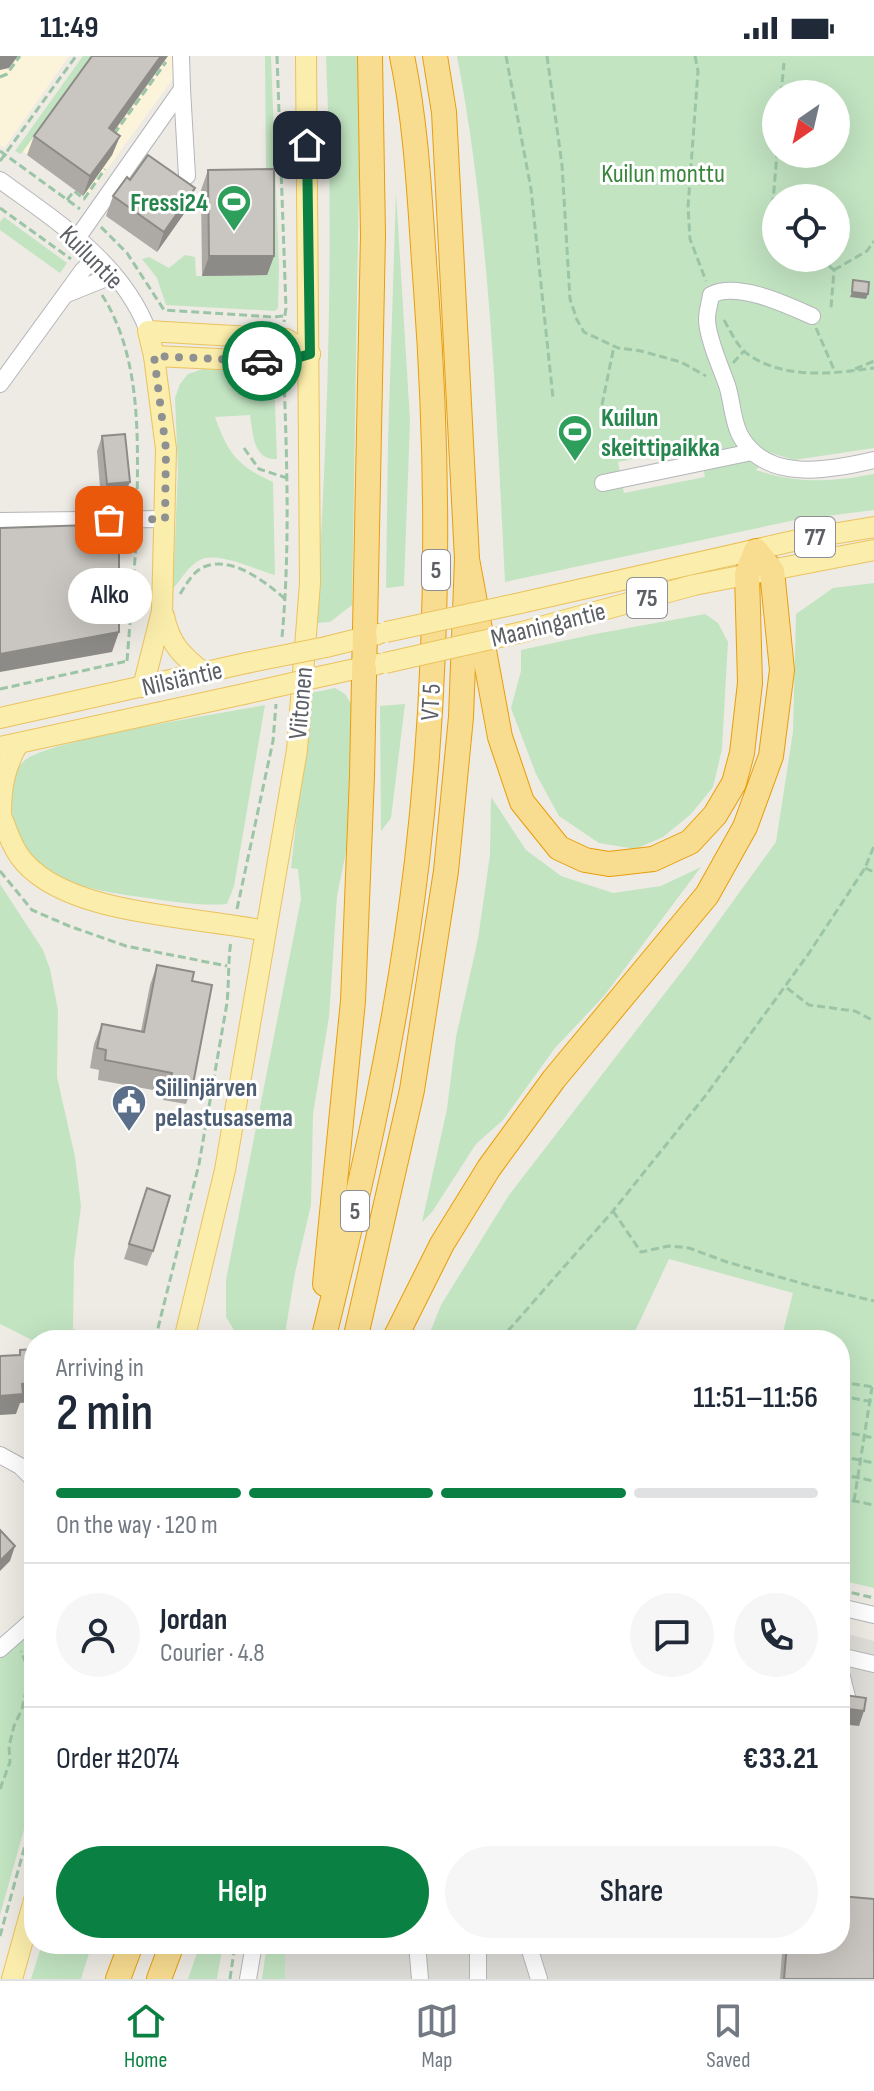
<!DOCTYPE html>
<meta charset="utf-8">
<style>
body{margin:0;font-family:"Sofia Sans Condensed",sans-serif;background:#f6f6f7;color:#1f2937;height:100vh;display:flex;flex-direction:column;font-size:30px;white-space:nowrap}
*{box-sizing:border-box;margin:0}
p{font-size:26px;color:#747a83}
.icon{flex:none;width:44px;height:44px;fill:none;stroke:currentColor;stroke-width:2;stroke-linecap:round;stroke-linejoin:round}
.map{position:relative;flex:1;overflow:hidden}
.side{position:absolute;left:24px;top:1274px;width:826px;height:624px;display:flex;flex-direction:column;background:#fff;border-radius:32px;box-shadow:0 8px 32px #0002}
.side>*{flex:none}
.needle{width:52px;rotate:214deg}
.tools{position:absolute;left:762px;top:24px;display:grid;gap:16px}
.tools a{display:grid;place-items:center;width:88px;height:88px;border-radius:50%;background:#fff;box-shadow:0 8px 32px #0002;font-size:40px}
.pin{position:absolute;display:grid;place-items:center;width:68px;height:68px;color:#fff;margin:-34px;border-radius:16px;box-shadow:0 4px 12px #0006}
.courier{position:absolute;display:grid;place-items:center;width:80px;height:80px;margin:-40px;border:6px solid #0b8043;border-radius:50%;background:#fff;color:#222;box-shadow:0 2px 10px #0007}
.bubble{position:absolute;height:56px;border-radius:28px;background:#fff;box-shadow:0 8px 32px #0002;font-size:26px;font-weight:600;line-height:56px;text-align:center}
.head em{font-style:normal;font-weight:600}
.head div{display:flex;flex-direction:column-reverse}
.head{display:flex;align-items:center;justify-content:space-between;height:136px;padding:0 32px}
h1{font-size:52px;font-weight:600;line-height:60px}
.bar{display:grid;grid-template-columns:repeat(4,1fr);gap:12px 8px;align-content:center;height:96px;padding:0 32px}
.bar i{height:10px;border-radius:6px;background:#e0e1e3}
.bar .current{background:#0b8043}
.bar p{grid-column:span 4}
.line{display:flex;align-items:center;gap:20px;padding:0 32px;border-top:2px solid #e0e1e3}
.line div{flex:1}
.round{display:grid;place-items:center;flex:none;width:84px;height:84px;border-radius:42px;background:#f6f6f7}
.button{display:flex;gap:16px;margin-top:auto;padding:16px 32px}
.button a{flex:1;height:92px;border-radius:48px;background:#0b8043;color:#fff;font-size:32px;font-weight:600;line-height:92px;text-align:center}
.button a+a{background:#f6f6f7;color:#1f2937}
.status{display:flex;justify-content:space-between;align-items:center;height:56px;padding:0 40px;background:#fff;direction:ltr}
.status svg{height:22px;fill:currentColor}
.dock{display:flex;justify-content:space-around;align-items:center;height:112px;border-top:2px solid #e0e1e3;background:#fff;font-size:22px;color:#747a83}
.dock a{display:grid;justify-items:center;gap:4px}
.dock .current{color:#0b8043}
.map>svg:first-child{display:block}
.commercial{fill:#fcf4da}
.industrial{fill:#dfddd8}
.green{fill:#c2e4c1;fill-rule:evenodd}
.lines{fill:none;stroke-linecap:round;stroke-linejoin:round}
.minor-casing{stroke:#b4b6ba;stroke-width:18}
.major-casing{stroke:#ebc25f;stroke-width:22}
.highway-casing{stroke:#e89e0a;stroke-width:26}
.path{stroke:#9bc5a6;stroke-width:3;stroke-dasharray:8 4;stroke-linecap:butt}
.minor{stroke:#fff;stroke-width:16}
.major{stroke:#fbedab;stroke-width:20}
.highway{stroke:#f8dc90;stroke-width:24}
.major-bridge-casing{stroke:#ebc25f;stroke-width:22;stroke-linecap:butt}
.major-bridge{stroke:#fbedab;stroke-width:20}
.wall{fill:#adaaa6}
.shaded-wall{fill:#8d8b87}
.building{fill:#c9c6c1;stroke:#8d8b87;stroke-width:2}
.done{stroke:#8f9091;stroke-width:8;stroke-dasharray:0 14.4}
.route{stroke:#0b8043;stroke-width:10}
.labels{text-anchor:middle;stroke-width:6;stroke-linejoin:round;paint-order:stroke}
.shield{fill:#fff;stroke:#8d8f92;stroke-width:2}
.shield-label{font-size:24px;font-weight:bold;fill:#5c5f64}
.park-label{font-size:26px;fill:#39853c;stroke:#fff}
.leisure-label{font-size:26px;font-weight:bold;fill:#27864d;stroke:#fff;text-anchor:end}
.street-label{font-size:26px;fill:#5c5f64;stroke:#fff}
.service-label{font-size:26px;font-weight:bold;fill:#4e5e75;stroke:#fff;text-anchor:start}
</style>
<div class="status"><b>11:49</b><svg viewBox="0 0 49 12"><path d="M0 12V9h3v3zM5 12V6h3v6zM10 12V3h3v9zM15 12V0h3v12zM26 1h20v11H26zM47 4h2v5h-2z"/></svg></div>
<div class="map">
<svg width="874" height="1923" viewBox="0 0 874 1923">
<rect width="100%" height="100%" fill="#eeebe4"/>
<g class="commercial">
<polygon points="0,0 69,0 4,92 0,89"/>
<polygon points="88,0 175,0 175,20 86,142 20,93"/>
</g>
<polygon class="industrial" points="840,1576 874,1585 874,1923 285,1923 285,1888 840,1888"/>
<g class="green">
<polygon points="83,0 93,0 21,98 15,95"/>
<polygon points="265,0 271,0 279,212 278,252 275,255 166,249 157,222 142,203 149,201 169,212 185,199 195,201 196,220 267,219"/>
<path d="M 326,0 L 361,0 L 352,549 L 330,566 L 316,567 C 328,378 334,190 326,0 Z"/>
<path d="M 457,0 L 874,0 L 874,392 L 794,404 L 771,397 L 756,414 C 798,428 832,426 874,418 L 874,454 L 795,464 L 505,526 C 496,350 490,173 457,0 ZM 776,38 L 836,38 L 836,98 L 776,98 ZM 776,142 L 836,142 L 836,202 L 776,202 ZM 699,389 L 705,421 L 624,437 L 618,406 Z"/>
<polygon points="396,137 410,364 404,530 386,532 388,386"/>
<polygon points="4,161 67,207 60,217 0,174 0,166"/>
<path d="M 203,313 L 274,319 L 277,403 C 253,405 253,377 250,359 L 215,361 C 228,397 237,410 273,426 L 275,519 C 256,514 218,495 200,504 C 188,510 182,523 173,532 L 178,414 L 175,342 L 180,328 L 188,318 Z"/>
<polygon points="874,527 874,1532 840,1524 840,1284 781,1284 793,1237 669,1203 631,1284 427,1284 441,1249 509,1139 689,906 776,786 793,676 796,558 833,532"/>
<polygon points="705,558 718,567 728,586 722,693 713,731 691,758 663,781 635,793 599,787 559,760 536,718 511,652 521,615 521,594 595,578"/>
<polygon points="335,632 345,638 352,649 351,759 347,791 337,840 329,961 313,1058 311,1149 295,1217 284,1284 231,1284 234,1274 226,1261 226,1224 301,843 298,813 291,812 311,637"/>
<polygon points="405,648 391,762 381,775 380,650"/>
<path d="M 265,649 L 234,830 L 227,848 C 200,850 175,846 148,842 C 90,834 24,827 12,756 C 8,738 10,718 24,705 C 45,684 225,657 265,649 Z"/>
<polygon points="491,741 526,794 561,820 613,837 661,830 701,811 604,940 555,992 503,1064 476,1088 432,1156 422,1166 447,1053 456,981 478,883 490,799"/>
<polygon points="0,828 43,894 50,913 58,954 57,1021 75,1101 81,1150 74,1205 73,1273 118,1284 34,1285 0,1268"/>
<polygon points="34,1563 34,1738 0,1859 0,1593"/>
<polygon points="42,1888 92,1888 81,1923 31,1923"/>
<polygon points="200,1888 223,1888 217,1923 188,1923"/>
<polygon points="267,1888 285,1888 285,1923 262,1923"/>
</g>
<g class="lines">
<defs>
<g id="minor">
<polyline points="182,33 187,120"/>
<path d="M 0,124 C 57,166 122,206 148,275"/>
<polyline points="78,181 182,33 181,0"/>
<polyline points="67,238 114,219"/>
<path d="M 812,260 C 787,249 737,225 711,239 C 710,247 707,255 707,263 C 707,281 721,312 727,329 C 732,344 732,362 739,377 C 764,428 830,414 874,404"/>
<polyline points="0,328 83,214 97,201"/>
<polyline points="603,427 752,396"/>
<polyline points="0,465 165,463"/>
<polyline points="0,1399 20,1410 34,1424"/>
<polyline points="840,1551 874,1559"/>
<polyline points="0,1593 34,1563"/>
<polyline points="840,1600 874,1608"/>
<polyline points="840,1613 848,1645"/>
<polyline points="417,1888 420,1923"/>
<polyline points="478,1888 478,1923"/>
<polyline points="528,1888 539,1923"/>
<polyline points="248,1923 254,1888"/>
</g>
<g id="major">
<polyline points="154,300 283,306 310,298"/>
<polyline points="516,548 802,483 874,471"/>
<path d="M 164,560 C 170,588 181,599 204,617"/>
<polyline points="522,576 694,529 874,494"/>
<polyline points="326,591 378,578"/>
<polyline points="323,620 378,608"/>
<polyline points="143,631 162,555 166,393 154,300 148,275 286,283 310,298"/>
<polyline points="0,662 246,607"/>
<polyline points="0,691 244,638"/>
<path d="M 0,757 C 7,774 12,793 25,807 C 73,860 197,860 265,875"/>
<path d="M 1,760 C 1,732 4,712 18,688"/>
<polyline points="184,1284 225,1114 297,694 310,527 306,0"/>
<polyline points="12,1923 34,1844"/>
</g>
<g id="highway">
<polyline points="325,1228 353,945 362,720 373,179 370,0"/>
<path d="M 323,1284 C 362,1126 398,967 417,805 C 439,615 440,424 426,233 C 420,155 418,77 402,0"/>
<polyline points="355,1284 412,1034 446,815 461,661 467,503 444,56 435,0"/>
<polyline points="394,1284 442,1188 489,1112 554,1023 707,839 745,771 771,700 782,614 772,515 756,495 747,518 750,627 742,697 734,727 715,759 690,786 653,803 609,808 585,804 559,792 522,746 500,681 467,503"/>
<polyline points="118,1923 131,1888"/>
<polyline points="159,1923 172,1888"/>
</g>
</defs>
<use href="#minor" class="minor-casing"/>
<use href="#major" class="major-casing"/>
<use href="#highway" class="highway-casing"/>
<g class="path">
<polyline points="277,0 286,252 284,266"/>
<polyline points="506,0 531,133 553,342"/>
<polyline points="547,0 562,109 570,243 577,264 584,276 618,292 641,295 681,306 706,320"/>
<polyline points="695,0 698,15 688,151 690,183 706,225"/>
<polyline points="0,21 7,18 20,0"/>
<polyline points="781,38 784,7"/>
<polyline points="114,78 166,6"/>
<polyline points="0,95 80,153"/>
<polyline points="0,105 76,0"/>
<polyline points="67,144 74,135 84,143 105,113"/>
<polyline points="0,152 71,203"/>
<polyline points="101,171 127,197 164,254 273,261 284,260"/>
<polyline points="776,173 772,157 777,98"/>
<polyline points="820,202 834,214 831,252"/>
<polyline points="834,214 867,195 874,185"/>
<path d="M 102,239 C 141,300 138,380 137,450"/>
<path d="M 724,264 C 730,274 736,288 745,296 C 781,324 832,318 874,312"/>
<polyline points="816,272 835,316"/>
<polyline points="733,307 744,295"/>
<polyline points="855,313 874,305"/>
<polyline points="602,349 614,290"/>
<polyline points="244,392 259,413 287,422"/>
<path d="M 180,538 C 185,530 192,518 200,513 C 228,496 266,526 285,543"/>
<path d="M 282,581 C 290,495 287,408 284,321"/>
<polyline points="127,605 137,477"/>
<polyline points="0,633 127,605"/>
<polyline points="865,812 874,816"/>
<polyline points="0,815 32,854 69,870 126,890 227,910"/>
<polyline points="237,853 273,685 276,648"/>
<polyline points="787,932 809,949 855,955 874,965"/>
<polyline points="613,1155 641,1196 669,1190 689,1192 727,1206 811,1230 874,1245"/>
<path d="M 155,1284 L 199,1108 L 227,947 C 229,926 228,905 231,884"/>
<polyline points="213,1284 215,1275"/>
<polyline points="500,1284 613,1155 706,1039 807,900 865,812 874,790"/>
<polyline points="840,1326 874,1331"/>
<polyline points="840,1340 874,1346"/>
<polyline points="840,1375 874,1382"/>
<polyline points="840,1400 874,1407"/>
<polyline points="840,1418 874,1425"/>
<polyline points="840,1442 874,1449"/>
<polyline points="32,1445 34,1445"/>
<polyline points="854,1445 872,1331"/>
<polyline points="840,1534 874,1542"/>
<polyline points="0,1733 10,1706 9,1690 14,1670 22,1653 30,1617 21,1595"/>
<polyline points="0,1880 34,1757"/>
<polyline points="230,1923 235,1888"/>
</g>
<use href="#minor" class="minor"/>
<use href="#major" class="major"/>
<use href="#highway" class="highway"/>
<defs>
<g id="major-bridge">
<polyline points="386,576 516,548"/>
<polyline points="246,607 326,591"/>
<polyline points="385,607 522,576"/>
<polyline points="244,638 323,620"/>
</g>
</defs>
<use href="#major-bridge" class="major-bridge-casing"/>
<use href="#major-bridge" class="major-bridge"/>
</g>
<g class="wall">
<polygon points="113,75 120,80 112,99 83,140 27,99 34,80"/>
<polygon points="208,114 274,200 267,219 202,220 201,134"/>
<polygon points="130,124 195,132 188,152 157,196 106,160 113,140"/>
<polygon points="102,380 124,441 101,443 97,395"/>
<polygon points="157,909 192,925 193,1028 186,1048 163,1044 164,1036 98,1024 99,1014 90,1012 94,988 102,968 141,975 150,929"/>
<polygon points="147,1132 153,1195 147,1210 124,1203"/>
<polygon points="786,1888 840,1888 874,1923 780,1923 782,1898"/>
</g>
<g class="shaded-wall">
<polygon points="0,0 18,0 9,12 0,14"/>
<polygon points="161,0 168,0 102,92 109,72"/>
<polygon points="120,80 112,99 83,140 90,120"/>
<polygon points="195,132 188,152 157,196 164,176"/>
<polygon points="209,200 274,200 267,219 202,220"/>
<polygon points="852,236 868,238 866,243 850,241"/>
<polygon points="130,426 124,441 101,443 107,428"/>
<polygon points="119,576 112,596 0,616 0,598"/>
<polygon points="34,1327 34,1346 20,1347 16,1358 0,1359 0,1340 22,1328"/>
<polygon points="15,1490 10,1505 0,1515 0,1505"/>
<polygon points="842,1652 864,1655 859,1670 840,1668 840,1657"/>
<polygon points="642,1888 708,1888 706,1895"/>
</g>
<g class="building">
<polygon points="92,0 161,0 109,72 120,80 90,120 34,80"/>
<polygon points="148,99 195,132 164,176 113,140 127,121 130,124"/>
<polygon points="274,113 274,200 209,200 208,114"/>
<polygon points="853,224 869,226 868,238 852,236"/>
<polygon points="125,378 130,426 107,428 102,380"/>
<polygon points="119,468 119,576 0,598 0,472"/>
<polygon points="157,909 194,916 192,925 212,929 193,1028 170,1024 172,1017 105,1004 106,994 97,992 102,968 144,976"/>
<polygon points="147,1132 170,1140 153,1195 129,1188"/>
<polygon points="34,1293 34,1327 22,1328 23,1338 0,1340 0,1300 20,1299 20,1294"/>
<polygon points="0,1474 15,1490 0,1505"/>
<polygon points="844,1639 866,1642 864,1655 842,1652"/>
<polygon points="840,1840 874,1843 874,1923 784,1923 787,1888 840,1888"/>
</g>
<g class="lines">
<polyline class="done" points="109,464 165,463 166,393 154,300 262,305"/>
<polyline class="route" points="262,305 283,306 310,298 307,89"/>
</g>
<defs>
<symbol id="stadium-pin" viewBox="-11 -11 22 30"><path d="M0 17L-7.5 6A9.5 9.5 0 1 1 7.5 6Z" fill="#2e9e5b" stroke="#fff"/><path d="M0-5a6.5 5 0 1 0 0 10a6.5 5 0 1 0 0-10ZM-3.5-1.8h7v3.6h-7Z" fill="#fff"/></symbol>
<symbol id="civic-pin" viewBox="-11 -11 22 30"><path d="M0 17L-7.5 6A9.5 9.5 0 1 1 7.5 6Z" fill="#5c6f8a" stroke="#fff"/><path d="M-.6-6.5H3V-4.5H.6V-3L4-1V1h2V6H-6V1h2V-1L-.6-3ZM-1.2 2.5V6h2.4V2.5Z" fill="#fff"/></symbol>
</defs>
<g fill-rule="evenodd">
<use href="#stadium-pin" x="214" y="126" width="40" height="54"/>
<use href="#stadium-pin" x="555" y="356" width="40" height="54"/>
<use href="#civic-pin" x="109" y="1026" width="40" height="54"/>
</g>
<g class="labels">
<g class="shield">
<rect x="795" y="461" width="40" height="40" rx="6"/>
<rect x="422" y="494" width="28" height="40" rx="6"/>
<rect x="627" y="522" width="40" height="40" rx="6"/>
<rect x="341" y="1135" width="28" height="40" rx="6"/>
</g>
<g class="shield-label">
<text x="815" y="489">77</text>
<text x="436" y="522">5</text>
<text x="647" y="550">75</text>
<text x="355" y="1163">5</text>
</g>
<g class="park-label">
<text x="663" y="126">Kuilun monttu</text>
</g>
<g class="leisure-label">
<text x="208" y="155">Fressi24</text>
<text x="601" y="370" text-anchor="start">Kuilun<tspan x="601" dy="30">skeittipaikka</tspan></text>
</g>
<g class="street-label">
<text transform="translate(92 201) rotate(45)" y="9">Kuiluntie</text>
<text transform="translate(548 568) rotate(-14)" y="9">Maaningantie</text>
<text transform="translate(182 622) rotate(-13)" y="9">Nilsiäntie</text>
<text transform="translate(430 646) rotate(-87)" y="9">VT 5</text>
<text transform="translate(300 647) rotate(-85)" y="9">Viitonen</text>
</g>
<g class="service-label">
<text x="155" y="1040">Siilinjärven<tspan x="155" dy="30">pelastusasema</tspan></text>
</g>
</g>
</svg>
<div class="tools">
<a><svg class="needle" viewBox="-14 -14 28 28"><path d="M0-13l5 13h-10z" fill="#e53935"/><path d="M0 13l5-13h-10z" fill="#747a83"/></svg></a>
<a><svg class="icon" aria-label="locate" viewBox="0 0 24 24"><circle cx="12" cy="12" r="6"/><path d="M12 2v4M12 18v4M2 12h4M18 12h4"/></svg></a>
</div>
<div class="pin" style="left:109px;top:464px;background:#ea580c"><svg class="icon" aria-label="bag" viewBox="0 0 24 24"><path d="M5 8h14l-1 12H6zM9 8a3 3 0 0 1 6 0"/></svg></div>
<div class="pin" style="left:307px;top:89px;background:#1f2937"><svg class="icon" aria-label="home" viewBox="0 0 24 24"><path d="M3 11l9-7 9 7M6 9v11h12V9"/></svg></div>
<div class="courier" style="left:262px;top:305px"><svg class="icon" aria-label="car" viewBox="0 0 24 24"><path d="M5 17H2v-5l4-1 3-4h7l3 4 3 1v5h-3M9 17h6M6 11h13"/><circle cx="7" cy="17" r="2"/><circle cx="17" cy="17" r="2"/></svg></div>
<div class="bubble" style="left:68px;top:512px;width:84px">Alko</div>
<section class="side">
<div class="head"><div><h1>2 min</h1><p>Arriving in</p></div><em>11:51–11:56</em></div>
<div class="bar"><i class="current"></i><i class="current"></i><i class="current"></i><i></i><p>On the way · 120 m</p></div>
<div class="line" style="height:144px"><a class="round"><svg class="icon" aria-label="person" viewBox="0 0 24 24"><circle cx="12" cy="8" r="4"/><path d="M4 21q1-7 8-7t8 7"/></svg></a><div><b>Jordan</b><p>Courier · 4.8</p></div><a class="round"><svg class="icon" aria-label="chat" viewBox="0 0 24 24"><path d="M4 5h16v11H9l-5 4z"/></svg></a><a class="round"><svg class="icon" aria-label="phone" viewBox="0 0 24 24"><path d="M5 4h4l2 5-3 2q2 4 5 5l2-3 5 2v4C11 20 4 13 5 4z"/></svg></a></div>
<div class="line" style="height:104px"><div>Order #2074</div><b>€33.21</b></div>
<div class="button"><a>Help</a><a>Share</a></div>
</section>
</div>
<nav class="dock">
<a class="current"><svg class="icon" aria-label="home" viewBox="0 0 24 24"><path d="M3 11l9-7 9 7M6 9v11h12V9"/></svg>Home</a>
<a><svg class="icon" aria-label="map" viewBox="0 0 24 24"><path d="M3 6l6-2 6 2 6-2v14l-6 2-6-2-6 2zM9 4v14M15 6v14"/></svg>Map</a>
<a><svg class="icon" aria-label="saved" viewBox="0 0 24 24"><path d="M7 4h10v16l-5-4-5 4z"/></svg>Saved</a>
</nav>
